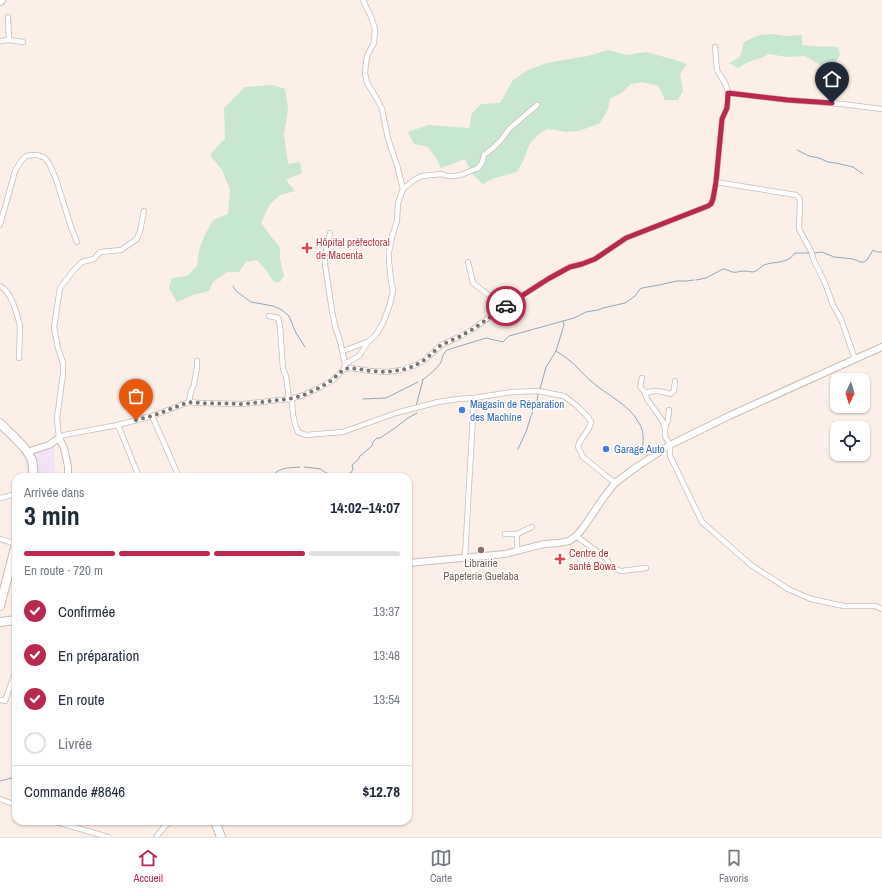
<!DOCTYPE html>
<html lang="fr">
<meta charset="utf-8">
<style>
body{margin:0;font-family:"Archivo Narrow",sans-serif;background:#f6f6f7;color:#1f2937;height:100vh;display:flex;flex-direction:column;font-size:15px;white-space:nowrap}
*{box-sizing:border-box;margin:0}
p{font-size:13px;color:#747a83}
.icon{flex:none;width:22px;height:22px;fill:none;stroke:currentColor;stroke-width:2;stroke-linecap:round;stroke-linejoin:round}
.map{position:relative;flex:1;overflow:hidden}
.drawer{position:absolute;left:12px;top:473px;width:400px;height:352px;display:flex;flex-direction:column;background:#fff;border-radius:12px;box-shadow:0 1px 3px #0004}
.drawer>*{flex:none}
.needle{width:26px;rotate:184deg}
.controls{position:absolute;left:830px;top:373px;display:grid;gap:8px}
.controls a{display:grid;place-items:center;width:40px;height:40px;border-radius:8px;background:#fff;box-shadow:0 1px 3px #0004;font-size:20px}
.pin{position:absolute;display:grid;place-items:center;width:34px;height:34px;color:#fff;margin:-41px -17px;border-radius:50% 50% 50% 0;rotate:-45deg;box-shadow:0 0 4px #0007}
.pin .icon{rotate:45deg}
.courier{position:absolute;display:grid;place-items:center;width:40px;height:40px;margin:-20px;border:3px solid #b9284e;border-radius:50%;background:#fff;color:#222;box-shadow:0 1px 5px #0007}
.summary em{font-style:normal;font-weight:700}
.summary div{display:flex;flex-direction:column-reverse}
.summary{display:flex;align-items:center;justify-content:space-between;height:68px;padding:0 12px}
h1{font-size:26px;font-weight:700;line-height:30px}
.bar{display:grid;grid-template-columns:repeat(4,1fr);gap:6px 4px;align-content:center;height:48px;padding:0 12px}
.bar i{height:5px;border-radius:3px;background:#e0e1e3}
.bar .selected{background:#b9284e}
.bar p{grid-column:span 4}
.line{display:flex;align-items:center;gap:10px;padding:0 12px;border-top:1px solid #e0e1e3}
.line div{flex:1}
ol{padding:0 12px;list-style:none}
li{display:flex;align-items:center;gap:12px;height:44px}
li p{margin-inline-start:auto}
li .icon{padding:4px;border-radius:50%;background:#b9284e;color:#fff;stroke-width:4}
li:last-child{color:#747a83}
li i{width:22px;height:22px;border:2px solid #e0e1e3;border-radius:50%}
.tabs{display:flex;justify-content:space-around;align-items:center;height:56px;border-top:1px solid #e0e1e3;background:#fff;font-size:11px;color:#747a83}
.tabs a{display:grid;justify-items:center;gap:2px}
.tabs .selected{color:#b9284e}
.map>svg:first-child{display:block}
.commercial{fill:#f1e2f5}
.green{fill:#c7e7d1}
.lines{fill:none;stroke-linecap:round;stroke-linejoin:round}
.stream{stroke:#8ea8bd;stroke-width:1}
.street-casing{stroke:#c8bcb4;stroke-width:6}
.secondary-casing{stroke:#c8bcb4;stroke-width:8}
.highway-casing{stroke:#c8bcb4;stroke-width:10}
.street{stroke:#fff;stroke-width:4.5}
.secondary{stroke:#fff;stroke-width:6}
.highway{stroke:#fff;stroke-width:8}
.done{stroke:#7b736e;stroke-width:4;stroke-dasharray:0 7.2}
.route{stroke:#b9284e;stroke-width:5}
.health-dot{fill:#e0444e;stroke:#fff;stroke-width:1.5}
.shop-dot{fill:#3f7fe0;stroke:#fff;stroke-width:1.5}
.education-dot{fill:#8d6e63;stroke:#fff;stroke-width:1.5}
.labels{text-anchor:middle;stroke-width:3;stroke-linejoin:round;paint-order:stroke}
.health-label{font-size:11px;fill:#be3a42;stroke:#fff;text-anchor:start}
.shop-label{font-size:11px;fill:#366cbe;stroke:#fff;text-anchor:start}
.education-label{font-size:11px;fill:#785e54;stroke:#fff}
</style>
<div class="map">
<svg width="882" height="837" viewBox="0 0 882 837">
<rect width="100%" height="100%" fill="#fcefe7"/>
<polygon class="commercial" points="54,444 55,477 28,477 27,467 24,457 19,453 49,447"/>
<g class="green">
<path d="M 770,34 L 787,36 L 802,35 L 802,45 C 814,47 826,46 838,47 L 840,55 L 834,65 L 821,65 L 805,56 L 786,57 L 769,54 L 761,58 L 748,62 L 738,68 L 729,63 L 740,57 L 744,42 L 759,35 Z"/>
<polygon points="608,50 627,55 646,52 672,59 687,64 680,74 683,91 678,100 665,100 658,86 643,82 631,84 623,92 610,99 608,109 600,123 579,131 567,132 547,129 538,135 530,143 523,161 517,172 492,179 483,184 473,175 465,159 441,168 436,158 428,147 414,144 408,132 428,125 469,128 472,113 481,104 500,103 513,80 528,70 547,63 588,56"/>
<path d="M 272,85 L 285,89 L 288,108 L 284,135 L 288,164 L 300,162 L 302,173 L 286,180 L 295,191 L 280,195 L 270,204 L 261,223 L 280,248 L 280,259 L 284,276 L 280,282 L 274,282 L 266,270 L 257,260 L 246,262 L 239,272 L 227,272 L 213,282 L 209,291 L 193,295 L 177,302 L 169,288 L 172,278 L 187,276 L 197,266 C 198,247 204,236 213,220 L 228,214 L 230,190 L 222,170 L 210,155 L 225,138 L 224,108 L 245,87 Z"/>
</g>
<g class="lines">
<g class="stream">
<polyline points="797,150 809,156 819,158 828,162 836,163 853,167 863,174"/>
<polyline points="814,253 822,252 834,257 853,259 861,262 864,262 867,260 873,250 877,252 882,252"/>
<path d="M 696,280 L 706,278 L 723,269 C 727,269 729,271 732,272 C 736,273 740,271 744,271 C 747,271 750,272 753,272 C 758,271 760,267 764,265 C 775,261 788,264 795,253 L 809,253"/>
<polyline points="233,286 236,291 251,302 273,306 282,310 289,316 296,333 305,347"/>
<path d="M 556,351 C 564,356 571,361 578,368 C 582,372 586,377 591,381 C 606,395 629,404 639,423 C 645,432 643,442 642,453"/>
<path d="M 422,380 C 428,376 437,369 441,362 C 443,356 442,355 447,350 L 486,338 L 503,342 L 509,336 L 574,318 L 586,312 L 598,310 L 603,308 L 625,303 L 635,296 L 640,289 L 642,288 L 659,285 L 677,281 L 686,281 L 694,280"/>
<polyline points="540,389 546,367 556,351 564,325 563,321"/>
<polyline points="363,399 386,398 418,382"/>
<polyline points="416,406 423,380"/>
<polyline points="518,449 526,432 531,416 537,401 538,394"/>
<polyline points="304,467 321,469 326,473 333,474 337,475 351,473 353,469 352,465 358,460 360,456 372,446 373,442 377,438 380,438 395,428 408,418 417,413"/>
<path d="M 271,477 C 279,467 288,468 300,467"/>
<polyline points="0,781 16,777"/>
</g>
<defs>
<g id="street">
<polyline points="8,17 9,40"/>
<polyline points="0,41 9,40 23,42"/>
<polyline points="728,93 788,100 842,104 882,109"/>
<polyline points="716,182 796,195 799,198 800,201 799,229 811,251 814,261 825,283 833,305 841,319 855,359"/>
<polyline points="403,189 414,180 422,176 442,174 447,176 454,176 461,175 478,168 482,163 484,155 493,148 501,140 509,129 537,105"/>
<polyline points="144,211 140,231 137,239 121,250 100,252 94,259 82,262 74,270 60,288 54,327 58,348 63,363 63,374 57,418 59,438 64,435 118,425 152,416 189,402 199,403 243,404 289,399 301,396 315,390 333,380 344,369 345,364 340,341 335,326 332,311 325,264 325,256 330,233"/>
<polyline points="0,225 15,171 22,160 26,156 32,155 38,155 45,158 50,165 56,179 71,227 77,242"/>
<polyline points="468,262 473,283 491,297 499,310"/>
<path d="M 0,286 C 12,292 17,314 20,326 L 19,358"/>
<polyline points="269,316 278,318 280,326 283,369 286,376 289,399"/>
<polyline points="343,351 367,342"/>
<polyline points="345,364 359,356 368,342 375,336 383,323 390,304 393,291 391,281 389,261 389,252 392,237 397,221 398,203 403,189 397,165 388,139 382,109 377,99 367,83 365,73 366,63 367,56 374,43 375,29 372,19 363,0"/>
<polyline points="344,369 352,368 370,371 387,372 401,370 416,365 426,359 441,345 459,337 473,329 499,310 548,279 569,267 582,264 595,259 626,238 708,206 711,204 713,199 716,182 722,119 727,108 728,101 728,93 726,85 717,70 715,47"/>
<polyline points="642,378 640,387 645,392 647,399 662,420 665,428 665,436 670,445 670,456 702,522 751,565 788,589 811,599 844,606 875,606 882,609"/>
<path d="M 645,394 C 652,389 662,391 670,394 L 674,391 L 675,381"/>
<path d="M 292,398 C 292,410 293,421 298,432 L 306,435 L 343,432 L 396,413 L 438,402 L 458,399 L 474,398 L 512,392 L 538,391 L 564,396 L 576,405 L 588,417 L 591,422 L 589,428 L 579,443 L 578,447 L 583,457 L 615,483"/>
<polyline points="189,402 191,391 194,385 197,367 197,361"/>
<polyline points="152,416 179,477"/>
<polyline points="118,425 139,477"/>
<polyline points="665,428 668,420 669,410"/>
<polyline points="0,498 16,494"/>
<polyline points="505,534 517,534 532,527"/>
<polyline points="517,534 517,551"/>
<polyline points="576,536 606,558 611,567 621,571 646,568"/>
<polyline points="0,539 16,544"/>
<polyline points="465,557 474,398"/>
<polyline points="0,700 5,701 16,670"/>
<polyline points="0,799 16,805"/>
<polyline points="53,821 108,837"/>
<polyline points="156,837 165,826 172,821"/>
</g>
<g id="secondary">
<polyline points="27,452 49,445 59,438 64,448 68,466 68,477"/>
<polyline points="408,563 505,554 544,544 559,543 569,541 576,536 583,528 604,497 615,483 635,468 670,445 731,415 855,359 882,347"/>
</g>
<g id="highway">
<polyline points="0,1 1,0"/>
<path d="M 0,423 C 8,432 27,447 31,458 C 34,464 33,471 33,477"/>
<polyline points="0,606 16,544"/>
<polyline points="0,622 16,620"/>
<polyline points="215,821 221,837"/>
</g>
</defs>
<use href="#street" class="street-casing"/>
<use href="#secondary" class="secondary-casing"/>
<use href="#highway" class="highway-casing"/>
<use href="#street" class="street"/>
<use href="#secondary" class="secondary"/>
<use href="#highway" class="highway"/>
</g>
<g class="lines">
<polyline class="done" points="136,420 152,416 189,402 199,403 243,404 289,399 301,396 315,390 326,384 332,380 344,369 352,368 370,371 387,372 401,370 409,368 416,365 426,359 441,345 459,337 473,329 506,306"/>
<polyline class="route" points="506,306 548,279 570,267 582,264 595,259 626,238 708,206 711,204 713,199 716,182 722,119 727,108 728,93 788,100 832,103"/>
</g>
<g class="health-dot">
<path d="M305 242h4v4h4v4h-4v4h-4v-4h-4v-4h4z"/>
<path d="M558 553h4v4h4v4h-4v4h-4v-4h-4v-4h4z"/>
</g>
<g class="shop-dot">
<circle cx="462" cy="410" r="4"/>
<circle cx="606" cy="449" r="4"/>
</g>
<circle class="education-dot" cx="481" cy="550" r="4"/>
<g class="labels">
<g class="health-label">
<text x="316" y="246">Hôpital préfectoral<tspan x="316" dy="13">de Macenta</tspan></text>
<text x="569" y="557">Centre de<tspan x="569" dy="13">santé Bowa</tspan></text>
</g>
<g class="shop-label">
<text x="470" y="408">Magasin de Réparation<tspan x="470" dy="13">des Machine</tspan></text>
<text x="614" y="453">Garage Auto</text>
</g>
<g class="education-label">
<text x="481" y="567">Librairie<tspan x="481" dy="13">Papeterie Guelaba</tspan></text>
</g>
</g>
</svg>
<div class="controls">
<a><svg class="needle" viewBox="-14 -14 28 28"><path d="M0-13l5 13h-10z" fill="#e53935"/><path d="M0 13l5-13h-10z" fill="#747a83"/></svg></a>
<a><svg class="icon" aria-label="locate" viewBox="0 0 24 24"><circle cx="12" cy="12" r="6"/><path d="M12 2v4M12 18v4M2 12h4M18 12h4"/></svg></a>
</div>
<div class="pin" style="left:136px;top:420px;background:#ea580c"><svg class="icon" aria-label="bag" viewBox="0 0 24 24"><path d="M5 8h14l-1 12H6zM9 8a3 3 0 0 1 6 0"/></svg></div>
<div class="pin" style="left:832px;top:103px;background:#1f2937"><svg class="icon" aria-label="home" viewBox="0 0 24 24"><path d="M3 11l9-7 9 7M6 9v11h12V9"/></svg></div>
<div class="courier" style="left:506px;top:306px"><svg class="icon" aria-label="car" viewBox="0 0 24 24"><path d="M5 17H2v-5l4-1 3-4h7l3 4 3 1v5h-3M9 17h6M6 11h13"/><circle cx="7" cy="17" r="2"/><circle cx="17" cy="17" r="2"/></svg></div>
<section class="drawer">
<div class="summary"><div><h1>3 min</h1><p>Arrivée dans</p></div><em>14:02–14:07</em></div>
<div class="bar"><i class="selected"></i><i class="selected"></i><i class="selected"></i><i></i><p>En route · 720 m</p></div>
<ol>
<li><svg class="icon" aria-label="check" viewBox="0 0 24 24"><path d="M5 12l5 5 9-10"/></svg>Confirmée<p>13:37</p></li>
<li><svg class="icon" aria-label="check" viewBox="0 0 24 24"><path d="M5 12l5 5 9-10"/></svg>En préparation<p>13:48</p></li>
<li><svg class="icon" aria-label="check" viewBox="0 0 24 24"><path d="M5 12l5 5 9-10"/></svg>En route<p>13:54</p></li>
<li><i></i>Livrée</li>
</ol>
<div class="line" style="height:52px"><div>Commande #8646</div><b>$12.78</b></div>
</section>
</div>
<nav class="tabs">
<a class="selected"><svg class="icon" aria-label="home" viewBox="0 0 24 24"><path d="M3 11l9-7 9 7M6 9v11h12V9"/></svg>Accueil</a>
<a><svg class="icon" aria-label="map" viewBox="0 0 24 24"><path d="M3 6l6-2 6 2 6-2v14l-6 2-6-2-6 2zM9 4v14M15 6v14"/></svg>Carte</a>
<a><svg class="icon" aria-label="saved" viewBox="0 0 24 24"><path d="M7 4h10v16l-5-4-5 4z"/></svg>Favoris</a>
</nav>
